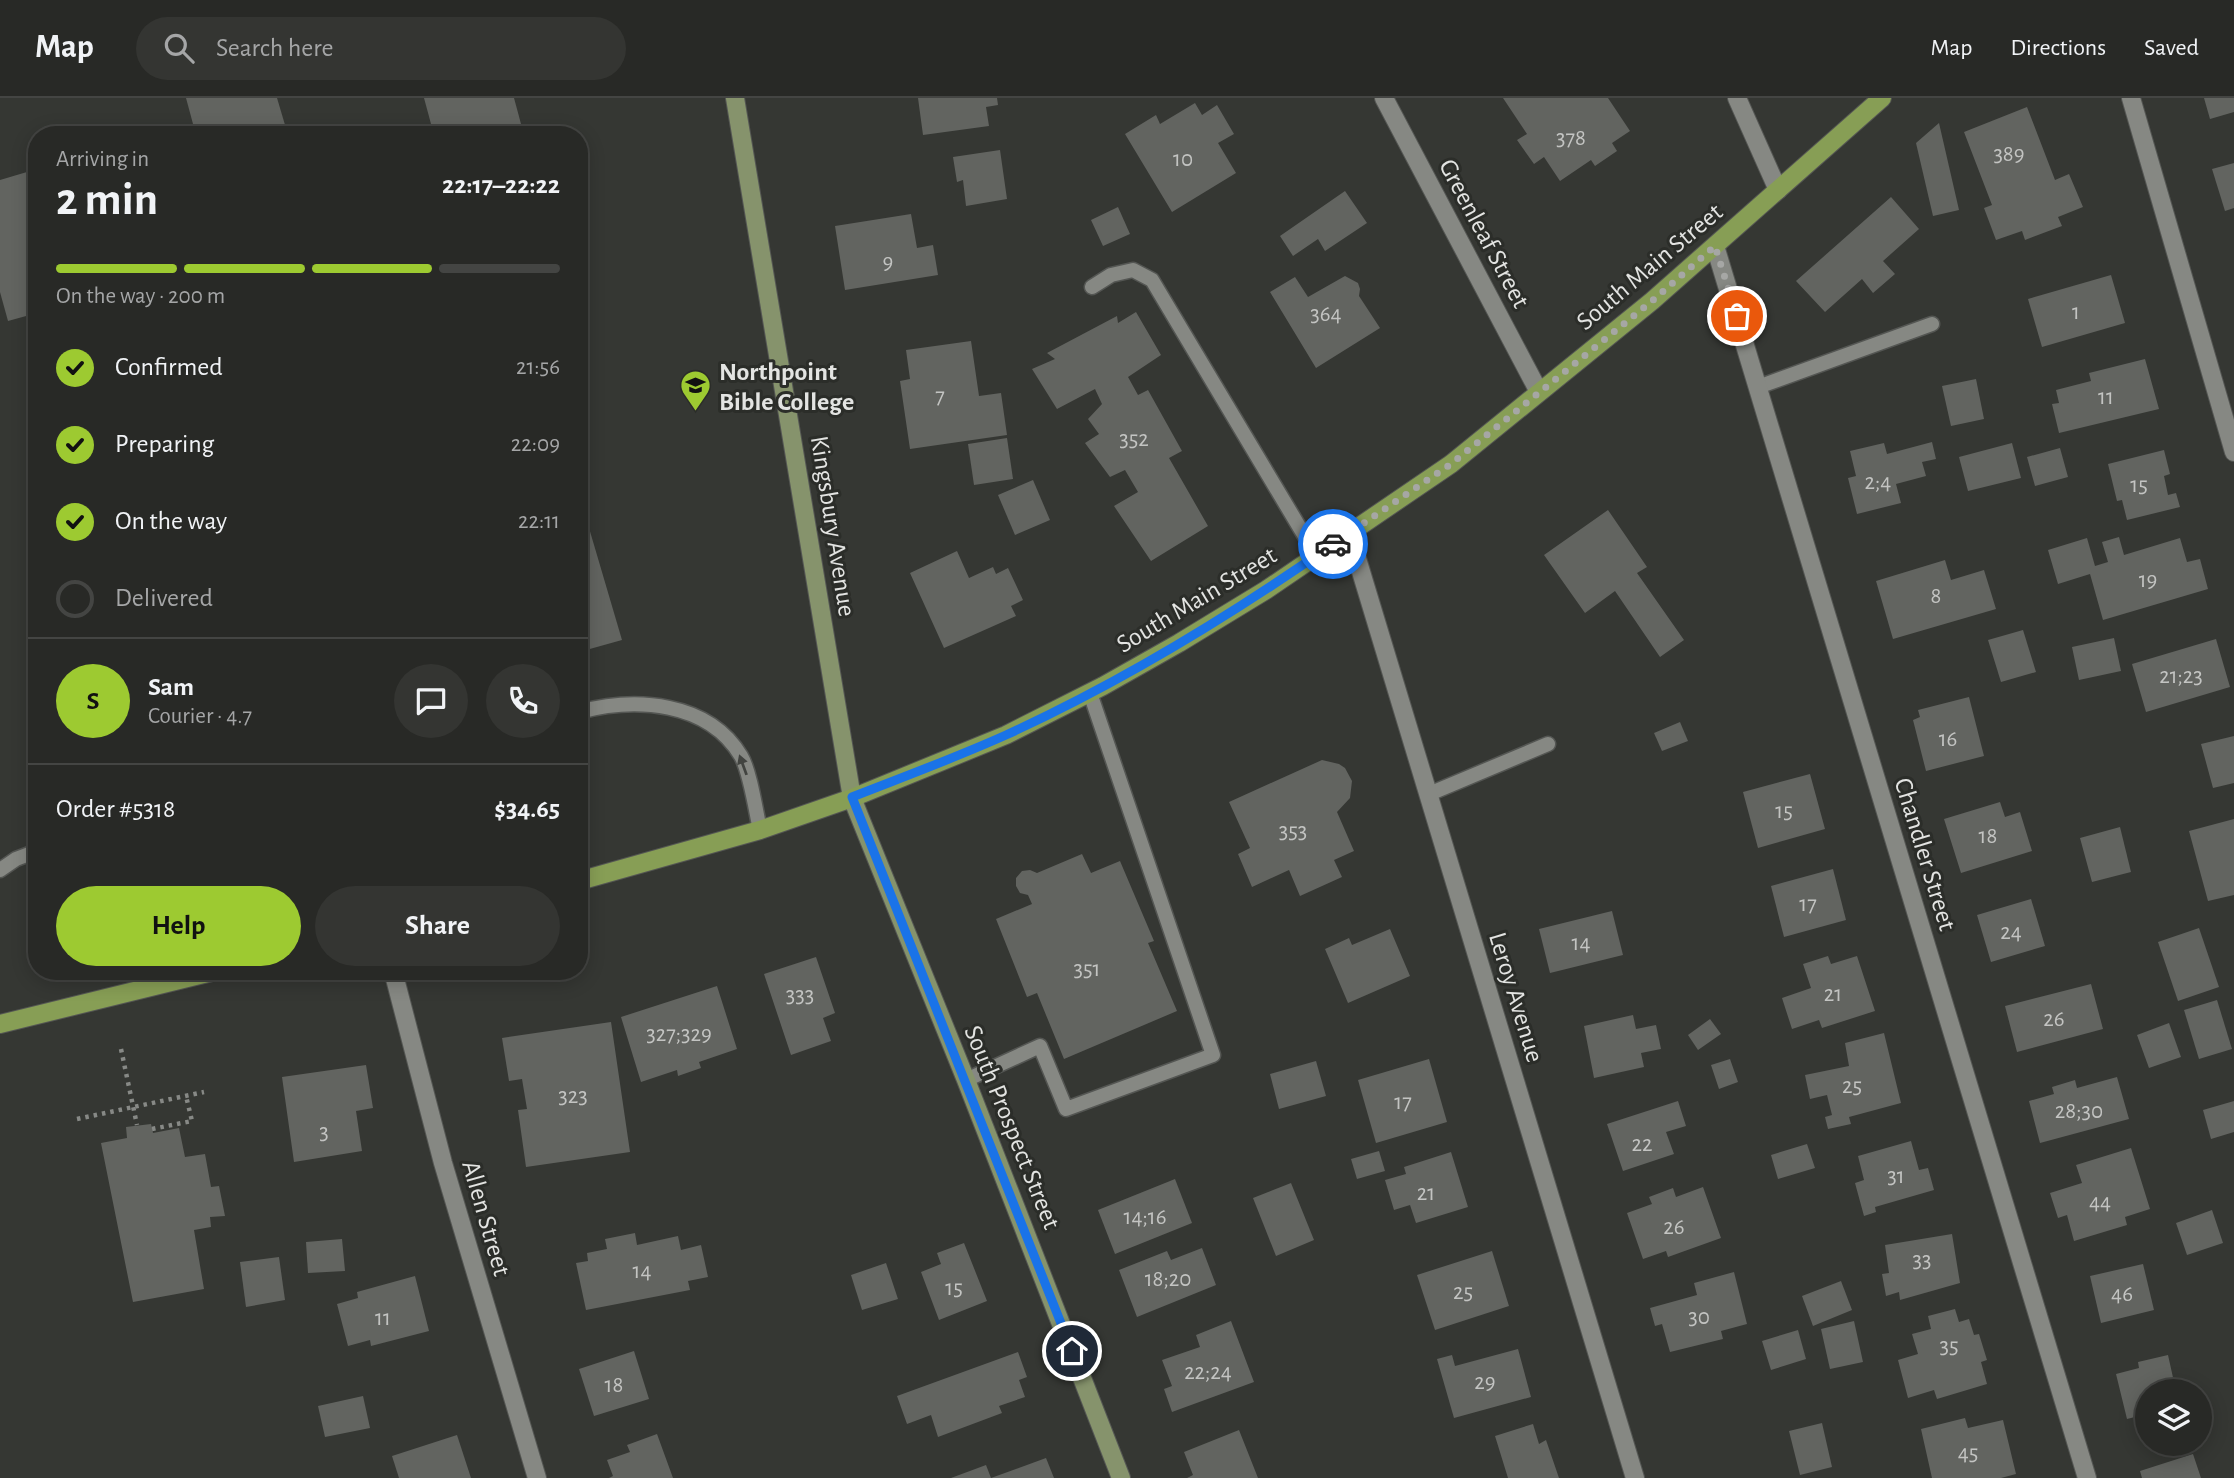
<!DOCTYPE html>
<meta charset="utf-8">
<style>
body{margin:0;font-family:"Alegreya Sans",sans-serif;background:#343532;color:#f1f3f6;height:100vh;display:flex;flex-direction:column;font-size:26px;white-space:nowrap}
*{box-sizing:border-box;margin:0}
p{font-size:23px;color:#a5a6a7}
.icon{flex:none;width:38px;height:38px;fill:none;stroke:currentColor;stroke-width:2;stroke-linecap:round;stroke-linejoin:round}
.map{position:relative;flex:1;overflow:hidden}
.panel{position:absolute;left:28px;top:28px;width:560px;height:854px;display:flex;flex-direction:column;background:#282926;border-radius:28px;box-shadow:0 4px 18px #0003,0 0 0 2px #444543}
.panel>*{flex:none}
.controls{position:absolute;left:2135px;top:1281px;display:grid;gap:14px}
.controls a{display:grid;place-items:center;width:77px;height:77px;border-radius:50%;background:#282926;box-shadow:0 4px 18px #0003,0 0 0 2px #444543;font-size:35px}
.pin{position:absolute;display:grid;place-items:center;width:60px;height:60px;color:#fff;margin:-30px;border:4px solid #fff;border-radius:50%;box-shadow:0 2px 7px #0007}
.courier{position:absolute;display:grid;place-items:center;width:70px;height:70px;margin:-35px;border:5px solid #1a73e8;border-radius:50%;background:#fff;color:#222;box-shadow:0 2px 9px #0007}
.overview em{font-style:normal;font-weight:600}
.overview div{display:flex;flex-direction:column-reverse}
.overview{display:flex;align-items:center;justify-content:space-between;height:119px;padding:0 28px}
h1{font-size:46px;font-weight:600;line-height:52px}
.bar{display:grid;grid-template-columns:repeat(4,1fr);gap:10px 7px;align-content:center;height:84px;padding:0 28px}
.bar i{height:9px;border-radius:5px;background:#444543}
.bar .selected{background:#9dca31}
.bar p{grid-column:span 4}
.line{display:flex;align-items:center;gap:18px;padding:0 28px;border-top:2px solid #444543}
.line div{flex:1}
.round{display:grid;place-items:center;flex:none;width:74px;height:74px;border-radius:37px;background:#343532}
ol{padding:0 28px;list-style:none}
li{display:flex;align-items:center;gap:21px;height:77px}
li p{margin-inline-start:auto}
li .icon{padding:7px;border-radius:50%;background:#9dca31;color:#111;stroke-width:4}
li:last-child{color:#a5a6a7}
li i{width:38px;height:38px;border:4px solid #444543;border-radius:50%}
.primary-button{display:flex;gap:14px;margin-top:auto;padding:14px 28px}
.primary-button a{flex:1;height:80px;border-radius:42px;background:#9dca31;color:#111;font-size:28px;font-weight:600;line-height:80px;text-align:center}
.primary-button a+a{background:#343532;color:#f1f3f6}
header{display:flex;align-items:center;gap:42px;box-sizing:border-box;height:98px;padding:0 35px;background:#282926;border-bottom:2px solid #444543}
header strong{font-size:33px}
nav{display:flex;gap:38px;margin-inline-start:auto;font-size:24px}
.search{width:490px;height:63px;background:#343532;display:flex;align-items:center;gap:18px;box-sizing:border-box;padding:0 24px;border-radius:38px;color:#a5a6a7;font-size:26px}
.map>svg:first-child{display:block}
.building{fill:#626460}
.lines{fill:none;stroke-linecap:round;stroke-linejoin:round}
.lane-casing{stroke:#545653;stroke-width:17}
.street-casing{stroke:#545653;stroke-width:20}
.secondary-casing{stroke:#545653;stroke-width:20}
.primary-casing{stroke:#545653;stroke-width:20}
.path{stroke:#878986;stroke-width:4.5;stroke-dasharray:3.5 5;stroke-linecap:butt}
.lane{stroke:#868883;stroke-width:14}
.street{stroke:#868883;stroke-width:18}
.secondary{stroke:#86936c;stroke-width:18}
.primary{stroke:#879e55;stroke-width:18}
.oneway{fill:#424440}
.done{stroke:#a6a7a5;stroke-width:7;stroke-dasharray:0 12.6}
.route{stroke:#1a73e8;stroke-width:9}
.labels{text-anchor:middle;stroke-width:6;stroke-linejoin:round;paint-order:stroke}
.number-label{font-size:23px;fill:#c3c4c2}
.street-label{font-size:26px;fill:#e3e4e2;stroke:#2b2d29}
.poi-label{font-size:26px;font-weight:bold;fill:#e3e4e2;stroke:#2b2d29;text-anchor:start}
</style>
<header>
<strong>Map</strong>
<div class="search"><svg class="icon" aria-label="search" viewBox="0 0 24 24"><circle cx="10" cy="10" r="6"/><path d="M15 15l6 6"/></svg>Search here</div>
<nav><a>Map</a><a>Directions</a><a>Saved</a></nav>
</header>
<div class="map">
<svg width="2234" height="1380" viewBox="0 0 2234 1380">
<rect width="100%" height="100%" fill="#353733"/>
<g class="building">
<polygon points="186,0 277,0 288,37 196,37"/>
<polygon points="424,0 514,0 524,37 434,37"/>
<polygon points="918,0 997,0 998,7 986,9 989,28 923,37"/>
<polygon points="1503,0 1608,0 1630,33 1612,45 1617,53 1595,68 1591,62 1560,83 1544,59 1534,66 1517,42 1527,36"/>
<polygon points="2204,0 2234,0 2234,14 2210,21"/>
<polygon points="1195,5 1202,17 1217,7 1234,36 1218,45 1236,75 1172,114 1125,36 1156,17 1160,26"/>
<polygon points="2027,9 2055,82 2069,76 2083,109 2058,119 2062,128 2025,142 2022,133 1996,142 1984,110 1992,107 1964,34"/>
<polygon points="1939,25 1959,112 1933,118 1916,45"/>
<polygon points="1000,52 1007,101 966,108 963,82 957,84 953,59"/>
<polygon points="2234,65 2234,110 2225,113 2212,71"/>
<polygon points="37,71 37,215 8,223 0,194 0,82"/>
<polygon points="1345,93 1367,125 1325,153 1318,141 1293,158 1280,138"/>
<polygon points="1891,99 1919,131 1883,163 1895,176 1873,195 1862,181 1825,214 1796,183"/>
<polygon points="1118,109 1130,136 1103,148 1091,122"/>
<polygon points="911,116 917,150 933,147 938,177 845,192 835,128"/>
<polygon points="2111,177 2125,225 2042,249 2028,201"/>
<polygon points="1345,178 1358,185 1360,191 1359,198 1380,230 1316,270 1270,194 1295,179 1308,199"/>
<polygon points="1136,214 1161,257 1128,279 1138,297 1148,292 1182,353 1169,360 1208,428 1151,463 1114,408 1138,394 1125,372 1110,379 1085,345 1099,336 1088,321 1102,306 1095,291 1057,311 1032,271 1055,261 1047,255 1117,218 1118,225"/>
<polygon points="971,243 979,298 1001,295 1007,337 910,351 900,283 910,281 906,252"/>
<polygon points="2145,261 2159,311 2059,335 2052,306 2059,305 2056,292 2091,283 2089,275"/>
<polygon points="1976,281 1984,321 1951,328 1942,288"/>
<polygon points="1007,340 1013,381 974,387 968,346"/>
<polygon points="1932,344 1936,361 1922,364 1926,378 1896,386 1901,405 1857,416 1848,380 1856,378 1850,353 1884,345 1887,356"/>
<polygon points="2012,345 2021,380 1968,393 1959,359"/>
<polygon points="2060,350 2068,379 2035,388 2027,359"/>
<polygon points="2164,352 2170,376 2164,378 2168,397 2176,395 2180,409 2127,422 2122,402 2117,403 2108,366"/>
<polygon points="1033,382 1050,422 1015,437 998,397"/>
<polygon points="579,396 622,542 579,554"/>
<polygon points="1608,412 1647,469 1637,475 1684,542 1660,559 1615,493 1585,515 1544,457"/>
<polygon points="2119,439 2124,457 2180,440 2187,464 2200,461 2208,491 2103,522 2090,476 2058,486 2048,452 2087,440 2095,468 2108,464 2102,444"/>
<polygon points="957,453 969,480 993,469 996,476 1008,470 1023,502 1011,508 1016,518 944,550 910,475"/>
<polygon points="1945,462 1951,482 1984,472 1996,511 1893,541 1876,483"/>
<polygon points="2023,532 2036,574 2001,584 1988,542"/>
<polygon points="2114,540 2121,573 2079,582 2072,549"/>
<polygon points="2216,541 2230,589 2146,614 2132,566"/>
<polygon points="1969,599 1984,658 1926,673 1913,622 1920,619 1918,612"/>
<polygon points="1680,624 1688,643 1662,653 1654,635"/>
<polygon points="2234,638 2234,685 2213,690 2201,646"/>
<polygon points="1322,662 1339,666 1345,670 1352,683 1350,700 1337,714 1354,753 1334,762 1342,779 1300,798 1289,772 1252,789 1238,756 1250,750 1229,704"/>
<polygon points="1810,676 1825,731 1758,750 1743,694"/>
<polygon points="2000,704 2005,719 2020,714 2032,753 1961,775 1944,721"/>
<polygon points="2234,721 2234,797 2208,803 2189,733"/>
<polygon points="2120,729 2131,774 2092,784 2080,740"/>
<polygon points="1082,756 1091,775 1120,763 1154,843 1148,845 1177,913 1064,961 1037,895 1027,899 996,821 1032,806 1028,797 1020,795 1016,788 1016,780 1022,773 1030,772 1037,775"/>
<polygon points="1833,771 1846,822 1784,839 1771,788"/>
<polygon points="2031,801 2045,848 1991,864 1977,817"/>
<polygon points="1612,813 1623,857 1550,875 1539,831"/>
<polygon points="2199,830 2219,889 2178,903 2158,844"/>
<polygon points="1390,831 1410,878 1348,905 1325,851 1349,840 1352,847"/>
<polygon points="1828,858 1831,866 1857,858 1875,913 1822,930 1819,922 1792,931 1782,900 1811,890 1803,866"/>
<polygon points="816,859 835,915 823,920 831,943 791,957 764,876"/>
<polygon points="2091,886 2103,931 2017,954 2005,908"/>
<polygon points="717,888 737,951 699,964 701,970 678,978 677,972 641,984 621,919"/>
<polygon points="2217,902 2232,951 2199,961 2184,912"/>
<polygon points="1633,917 1636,931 1656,927 1661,951 1641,955 1644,969 1594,980 1584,928"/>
<polygon points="1710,921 1721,936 1698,952 1688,937"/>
<polygon points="611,924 630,1054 526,1069 518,1012 527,1011 522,981 509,983 502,940"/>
<polygon points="2169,925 2181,959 2149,970 2137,937"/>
<polygon points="1884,935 1901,1005 1849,1019 1851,1026 1828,1031 1825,1019 1832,1017 1827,997 1810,1001 1805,977 1849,968 1845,945"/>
<polygon points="1429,961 1447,1024 1376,1045 1358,982"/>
<polygon points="1730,961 1738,984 1719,991 1711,967"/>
<polygon points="1316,963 1326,998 1279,1011 1270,976"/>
<polygon points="366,967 373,1010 356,1013 362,1053 294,1064 282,979"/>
<polygon points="2117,979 2129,1021 2040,1045 2029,1003 2054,996 2052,989 2075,982 2077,990"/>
<polygon points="1678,1003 1686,1028 1666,1034 1674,1056 1623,1073 1607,1026"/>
<polygon points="2234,1003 2234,1034 2211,1041 2203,1012"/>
<polygon points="151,1026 153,1035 179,1030 185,1059 205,1056 211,1089 219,1088 225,1118 210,1119 211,1129 194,1132 204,1191 133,1204 101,1045 127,1040 126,1029"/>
<polygon points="1911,1043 1919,1072 1928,1070 1934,1092 1875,1109 1876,1114 1864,1118 1855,1085 1864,1082 1858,1058"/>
<polygon points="1807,1046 1815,1070 1778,1081 1771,1057"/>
<polygon points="2131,1050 2150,1111 2125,1119 2127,1127 2074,1143 2067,1117 2058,1120 2050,1095 2082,1085 2076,1067"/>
<polygon points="1379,1053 1385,1073 1357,1081 1351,1061"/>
<polygon points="1451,1054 1468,1109 1416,1125 1410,1107 1394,1112 1385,1082 1406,1076 1404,1069"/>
<polygon points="1175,1081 1192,1125 1115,1156 1098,1112"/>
<polygon points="1291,1085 1314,1142 1276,1158 1253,1100"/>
<polygon points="1703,1089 1721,1140 1668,1159 1666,1153 1643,1161 1627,1115 1652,1106 1649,1099 1673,1090 1676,1099"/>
<polygon points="2212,1112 2223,1145 2187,1157 2176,1125"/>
<polygon points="635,1135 637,1147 678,1138 681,1152 701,1147 708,1179 688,1183 690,1192 586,1212 576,1165 588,1163 587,1155 607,1151 605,1141"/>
<polygon points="1952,1136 1960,1185 1900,1202 1899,1194 1886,1198 1882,1176 1889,1175 1885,1147"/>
<polygon points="342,1141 345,1173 308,1175 306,1144"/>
<polygon points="964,1145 987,1203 939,1222 921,1174 941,1166 937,1155"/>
<polygon points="1202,1150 1216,1187 1137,1219 1119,1172 1167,1153 1171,1162"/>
<polygon points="1492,1153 1509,1208 1435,1232 1417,1177"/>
<polygon points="279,1159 285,1202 246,1209 240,1164"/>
<polygon points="886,1165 898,1201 862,1212 851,1177"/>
<polygon points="2143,1166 2154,1212 2101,1225 2090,1178"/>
<polygon points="1734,1174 1747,1226 1721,1233 1723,1241 1670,1254 1662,1226 1655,1228 1650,1210 1697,1197 1694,1185"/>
<polygon points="415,1178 429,1233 371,1248 370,1242 348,1248 337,1206 358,1200 357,1194"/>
<polygon points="1841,1183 1852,1212 1813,1228 1802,1198"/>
<polygon points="1955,1211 1959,1224 1969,1221 1974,1237 1979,1236 1987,1262 1981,1264 1987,1286 1937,1301 1934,1292 1908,1300 1898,1262 1918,1256 1912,1236 1931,1231 1928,1218"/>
<polygon points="1231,1223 1254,1284 1172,1314 1164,1291 1172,1288 1162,1262 1200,1249 1196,1237"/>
<polygon points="1854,1223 1863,1264 1830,1271 1821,1231"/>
<polygon points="1798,1232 1806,1261 1771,1272 1762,1243"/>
<polygon points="1518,1251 1531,1299 1454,1320 1437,1261 1452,1257 1455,1268"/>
<polygon points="634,1253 649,1301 594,1318 579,1271"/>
<polygon points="1018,1254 1027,1279 1019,1282 1025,1299 999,1308 1002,1315 938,1339 931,1317 907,1326 897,1298"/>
<polygon points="2168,1257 2176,1293 2147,1293 2147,1316 2127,1321 2116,1276 2139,1270 2138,1264"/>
<polygon points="363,1298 370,1330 325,1339 318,1308"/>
<polygon points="1965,1320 1968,1330 2003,1322 2016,1376 2001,1380 1932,1380 1921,1331"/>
<polygon points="1822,1325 1832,1369 1800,1377 1789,1333"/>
<polygon points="1533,1326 1539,1346 1546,1342 1559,1380 1508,1380 1495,1338"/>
<polygon points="1239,1332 1258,1380 1187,1380 1193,1377 1184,1354"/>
<polygon points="657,1336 673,1380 609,1380 613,1378 607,1362 630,1354 627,1347"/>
<polygon points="457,1337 471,1380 399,1380 392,1358"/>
<polygon points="2193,1356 2201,1380 2142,1380 2140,1373"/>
<polygon points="1046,1360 1054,1380 991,1380"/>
<polygon points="986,1367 991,1380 951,1380"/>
</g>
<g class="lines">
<defs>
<g id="lane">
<polyline points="1092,189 1111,177 1133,172 1152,182 1316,457"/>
<polyline points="1758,289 1932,226"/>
<path d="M 579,614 C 635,599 708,603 741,658 C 750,673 756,714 760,732"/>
<polyline points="1429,696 1548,646"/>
<polyline points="0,772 16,761 37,753"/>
<polyline points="966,982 1040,948 1066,1011 1213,957 1090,595"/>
</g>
<g id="street">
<polyline points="1384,0 1539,294"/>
<polyline points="1737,0 1778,92"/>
<polyline points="2131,0 2234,354"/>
<polyline points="1715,148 2087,1380"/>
<polyline points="1349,434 1635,1380"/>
<polyline points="393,873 443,1065 537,1380"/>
</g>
<polyline id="secondary" points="735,0 852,700 966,982 1121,1380"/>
<g id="primary">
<polyline points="579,783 760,732 852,700 1006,637 1103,588 1179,545 1266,492 1451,366 1652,203 1882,0"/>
<polyline points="0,926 216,873"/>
</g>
</defs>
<use href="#lane" class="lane-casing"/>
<use href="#street" class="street-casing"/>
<use href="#secondary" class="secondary-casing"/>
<use href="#primary" class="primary-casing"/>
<g class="path">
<polyline points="121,951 137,1027"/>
<polyline points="77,1021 204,994"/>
<polyline points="152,1031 192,1023 186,998"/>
</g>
<use href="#lane" class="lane"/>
<use href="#street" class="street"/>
<use href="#secondary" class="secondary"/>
<use href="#primary" class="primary"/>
</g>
<defs><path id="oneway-solid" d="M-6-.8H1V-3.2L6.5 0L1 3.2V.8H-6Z" transform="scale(1.75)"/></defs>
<use class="oneway" href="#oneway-solid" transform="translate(743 667) rotate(-110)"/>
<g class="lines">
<polyline class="done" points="1333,446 1451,366 1652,203 1715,148 1737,218"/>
<path class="route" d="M 1072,1253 L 852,699 C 903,679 955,660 1006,637 C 1120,585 1230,518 1333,446"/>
</g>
<defs>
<symbol id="university-pin" viewBox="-11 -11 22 30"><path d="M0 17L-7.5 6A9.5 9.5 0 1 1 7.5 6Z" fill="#9dca31" stroke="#2b2d29"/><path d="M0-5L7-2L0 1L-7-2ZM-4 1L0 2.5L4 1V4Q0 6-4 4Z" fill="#111"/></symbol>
</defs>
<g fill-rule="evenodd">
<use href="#university-pin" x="678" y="270" width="35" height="47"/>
</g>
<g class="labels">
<g class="number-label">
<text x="1571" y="47">378</text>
<text x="2009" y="63">389</text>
<text x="1183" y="68">10</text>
<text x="888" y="171">9</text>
<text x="2076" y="221">1</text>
<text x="1326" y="223">364</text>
<text x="940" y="305">7</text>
<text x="2106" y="306">11</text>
<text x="1134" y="348">352</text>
<text x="1878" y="391">2;4</text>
<text x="2139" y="394">15</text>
<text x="2148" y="489">19</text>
<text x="1936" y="505">8</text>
<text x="2181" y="585">21;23</text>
<text x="1948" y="648">16</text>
<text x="1784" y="720">15</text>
<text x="1293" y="740">353</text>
<text x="1988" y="745">18</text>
<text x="1808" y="813">17</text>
<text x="2011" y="841">24</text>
<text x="1581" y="852">14</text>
<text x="1087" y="878">351</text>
<text x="1833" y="903">21</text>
<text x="800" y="904">333</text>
<text x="2054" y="928">26</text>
<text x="679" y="943">327;329</text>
<text x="1852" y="995">25</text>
<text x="573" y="1005">323</text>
<text x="1403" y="1011">17</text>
<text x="2079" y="1020">28;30</text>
<text x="324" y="1041">3</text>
<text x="1642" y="1053">22</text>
<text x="1896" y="1085">31</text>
<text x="1426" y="1102">21</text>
<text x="2100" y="1111">44</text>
<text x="1145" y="1126">14;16</text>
<text x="1674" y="1136">26</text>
<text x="1922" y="1169">33</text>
<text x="642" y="1180">14</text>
<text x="1168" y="1188">18;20</text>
<text x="954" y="1197">15</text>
<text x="1463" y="1201">25</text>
<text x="2122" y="1203">46</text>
<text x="1699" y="1226">30</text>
<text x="383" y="1227">11</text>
<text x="1949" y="1255">35</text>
<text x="1208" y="1281">22;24</text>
<text x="1485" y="1291">29</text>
<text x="614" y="1294">18</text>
<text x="1968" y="1362">45</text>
</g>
<g class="street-label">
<text transform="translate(1485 135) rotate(62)" y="9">Greenleaf Street</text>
<text transform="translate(1649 168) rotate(-40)" y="9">South Main Street</text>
<text transform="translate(834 428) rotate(81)" y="9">Kingsbury Avenue</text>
<text transform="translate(1196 501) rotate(-31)" y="9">South Main Street</text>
<text transform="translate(1926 756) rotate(73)" y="9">Chandler Street</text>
<text transform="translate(1517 899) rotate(73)" y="9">Leroy Avenue</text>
<text transform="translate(1013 1029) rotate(68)" y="9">South Prospect Street</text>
<text transform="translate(487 1120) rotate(74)" y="9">Allen Street</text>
</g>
<g class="poi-label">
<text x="719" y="282">Northpoint<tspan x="719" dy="30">Bible College</tspan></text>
</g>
</g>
</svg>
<div class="controls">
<a><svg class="icon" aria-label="layers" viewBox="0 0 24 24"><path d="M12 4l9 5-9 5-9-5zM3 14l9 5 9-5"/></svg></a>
</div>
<div class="pin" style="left:1737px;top:218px;background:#ea580c"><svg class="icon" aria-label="bag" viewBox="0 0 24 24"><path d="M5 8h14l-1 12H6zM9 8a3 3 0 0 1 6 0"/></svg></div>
<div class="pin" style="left:1072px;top:1253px;background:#1f2937"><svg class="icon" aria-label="home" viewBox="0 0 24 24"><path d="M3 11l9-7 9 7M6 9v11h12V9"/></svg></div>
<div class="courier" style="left:1333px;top:446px"><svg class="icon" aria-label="car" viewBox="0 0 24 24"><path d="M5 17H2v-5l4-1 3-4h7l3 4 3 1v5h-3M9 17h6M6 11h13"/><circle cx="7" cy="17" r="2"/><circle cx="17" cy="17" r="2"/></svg></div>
<section class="panel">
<div class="overview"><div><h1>2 min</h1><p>Arriving in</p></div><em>22:17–22:22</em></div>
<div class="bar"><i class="selected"></i><i class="selected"></i><i class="selected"></i><i></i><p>On the way · 200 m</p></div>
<ol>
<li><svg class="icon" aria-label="check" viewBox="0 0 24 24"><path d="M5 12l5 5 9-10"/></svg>Confirmed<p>21:56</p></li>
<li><svg class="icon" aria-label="check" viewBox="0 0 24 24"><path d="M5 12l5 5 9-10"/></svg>Preparing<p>22:09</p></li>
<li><svg class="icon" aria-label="check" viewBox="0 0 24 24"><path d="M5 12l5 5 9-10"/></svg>On the way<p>22:11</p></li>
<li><i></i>Delivered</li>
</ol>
<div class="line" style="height:126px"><b class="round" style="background:#9dca31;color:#111">S</b><div><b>Sam</b><p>Courier · 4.7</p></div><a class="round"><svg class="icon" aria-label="chat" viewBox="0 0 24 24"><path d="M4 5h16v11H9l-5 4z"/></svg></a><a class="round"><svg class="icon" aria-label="phone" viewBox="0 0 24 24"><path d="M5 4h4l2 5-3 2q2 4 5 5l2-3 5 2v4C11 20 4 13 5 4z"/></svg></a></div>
<div class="line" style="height:91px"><div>Order #5318</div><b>$34.65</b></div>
<div class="primary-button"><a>Help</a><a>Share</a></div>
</section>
</div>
